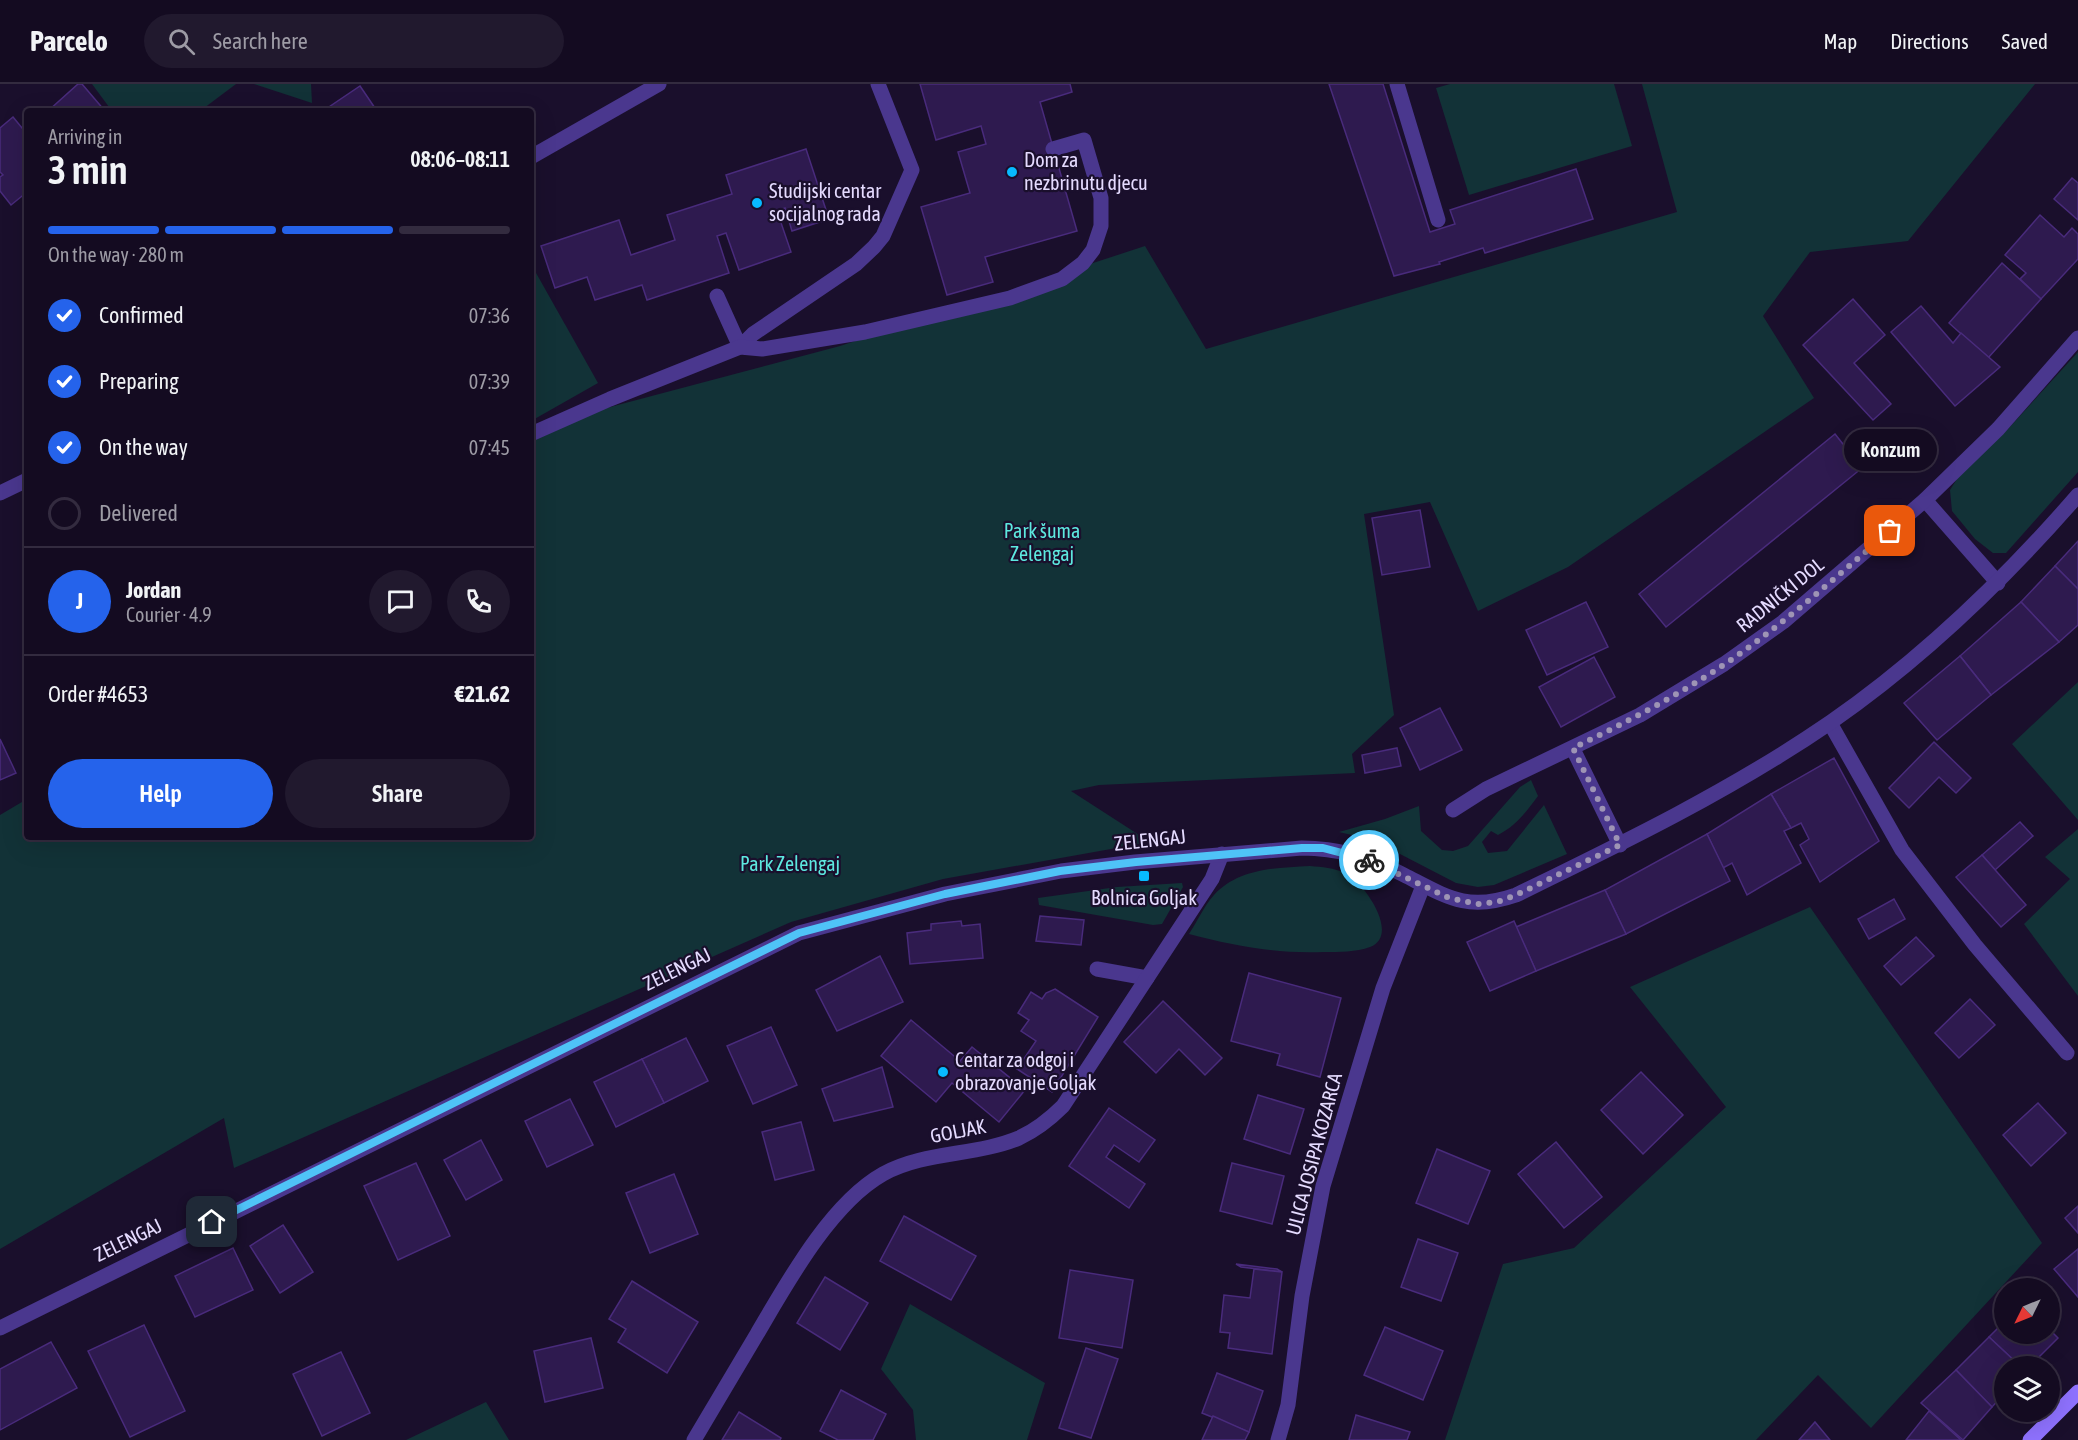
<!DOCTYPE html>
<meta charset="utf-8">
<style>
body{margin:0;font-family:"Asap Condensed",sans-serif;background:#21192e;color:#f1f3f6;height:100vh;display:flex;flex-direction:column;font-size:22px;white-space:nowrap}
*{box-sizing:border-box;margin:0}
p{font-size:20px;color:#9d9ba5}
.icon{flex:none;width:33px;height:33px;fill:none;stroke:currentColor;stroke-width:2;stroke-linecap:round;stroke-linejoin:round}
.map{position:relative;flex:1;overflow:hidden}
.details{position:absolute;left:24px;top:24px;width:510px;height:732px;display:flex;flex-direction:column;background:#140b21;border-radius:6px;box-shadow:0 6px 24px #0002,0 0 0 2px #332b3f}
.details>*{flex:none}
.needle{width:39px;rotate:227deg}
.tools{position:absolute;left:1994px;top:1194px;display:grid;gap:12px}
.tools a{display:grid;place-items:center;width:66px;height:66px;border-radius:50%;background:#140b21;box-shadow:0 6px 24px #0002,0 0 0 2px #332b3f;font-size:30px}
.pin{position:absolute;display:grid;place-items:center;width:51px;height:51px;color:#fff;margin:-26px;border-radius:12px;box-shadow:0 3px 9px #0006}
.courier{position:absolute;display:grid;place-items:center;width:60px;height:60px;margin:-30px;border:4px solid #4fc3f7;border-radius:50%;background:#fff;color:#222;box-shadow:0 2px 8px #0007}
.bubble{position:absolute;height:42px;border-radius:21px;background:#140b21;box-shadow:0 6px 24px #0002,0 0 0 2px #332b3f;font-size:20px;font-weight:600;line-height:42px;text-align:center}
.summary em{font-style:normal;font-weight:600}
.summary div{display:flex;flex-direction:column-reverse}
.summary{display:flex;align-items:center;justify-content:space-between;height:102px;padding:0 24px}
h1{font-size:39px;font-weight:600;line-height:45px}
.bar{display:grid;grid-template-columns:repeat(4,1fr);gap:9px 6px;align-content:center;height:72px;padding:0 24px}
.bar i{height:8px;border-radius:4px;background:#332b3f}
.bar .selected{background:#2563eb}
.bar p{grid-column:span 4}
.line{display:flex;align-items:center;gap:15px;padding:0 24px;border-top:2px solid #332b3f}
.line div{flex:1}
.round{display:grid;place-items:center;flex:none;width:63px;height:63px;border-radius:32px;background:#21192e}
ol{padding:0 24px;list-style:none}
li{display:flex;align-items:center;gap:18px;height:66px}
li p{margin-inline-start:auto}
li .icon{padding:6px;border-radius:50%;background:#2563eb;color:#fff;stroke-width:4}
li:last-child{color:#9d9ba5}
li i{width:33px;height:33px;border:3px solid #332b3f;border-radius:50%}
.action{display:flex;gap:12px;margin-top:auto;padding:12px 24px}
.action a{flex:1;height:69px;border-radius:36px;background:#2563eb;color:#fff;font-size:24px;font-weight:600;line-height:69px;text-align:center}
.action a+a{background:#21192e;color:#f1f3f6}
header{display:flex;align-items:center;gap:36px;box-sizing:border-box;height:84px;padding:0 30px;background:#140b21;border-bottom:2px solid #332b3f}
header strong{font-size:28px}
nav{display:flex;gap:33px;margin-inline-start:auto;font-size:21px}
.search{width:420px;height:54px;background:#21192e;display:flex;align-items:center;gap:15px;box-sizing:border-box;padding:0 21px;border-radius:33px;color:#9d9ba5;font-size:22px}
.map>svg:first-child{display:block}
.green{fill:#123237}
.building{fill:#2e1a4f;stroke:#492b7c;stroke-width:1.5}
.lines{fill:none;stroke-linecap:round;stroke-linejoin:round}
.service{stroke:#4a378e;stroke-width:15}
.minor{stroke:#4a378e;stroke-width:15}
.tertiary{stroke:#4a378e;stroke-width:15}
.secondary{stroke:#8f72ff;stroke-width:15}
.done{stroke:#9e94b5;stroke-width:6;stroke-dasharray:0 10.8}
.route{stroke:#4fc3f7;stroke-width:8}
.poi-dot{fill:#07baff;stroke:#1a0f2c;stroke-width:2}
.labels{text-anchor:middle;stroke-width:4.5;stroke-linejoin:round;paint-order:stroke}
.poi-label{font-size:20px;fill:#e5dbff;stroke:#1a0f2c;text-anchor:start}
.park-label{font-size:20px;fill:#5de8df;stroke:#1a0f2c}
.street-label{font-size:20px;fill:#e5dbff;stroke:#1a0f2c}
</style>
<header>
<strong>Parcelo</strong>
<div class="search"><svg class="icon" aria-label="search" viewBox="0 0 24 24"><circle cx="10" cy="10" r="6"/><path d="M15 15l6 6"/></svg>Search here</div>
<nav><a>Map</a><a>Directions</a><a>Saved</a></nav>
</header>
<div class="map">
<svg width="2078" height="1356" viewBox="0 0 2078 1356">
<rect width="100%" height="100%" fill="#1a0f2c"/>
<g class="green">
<polygon points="92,0 236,0 200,27 112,27"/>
<polygon points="254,0 311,0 312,19"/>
<polygon points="1450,0 1614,0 1632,62 1469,111 1436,4"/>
<polygon points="1642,0 2035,0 1908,157 1810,168 1763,232 1814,314 1568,483 1478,527 1430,418 1364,430 1394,631 1352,670 1355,689 1099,701 1071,707 1150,758 943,795 791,838 234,1084 224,1034 0,1165 0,731 27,715 27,753 531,753 531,344 840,262 1145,162 1206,265 1677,128"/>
<polygon points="531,180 598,299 531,337"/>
<polygon points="2078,268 2078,388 2006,469 1993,469 1975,455 1952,427 1950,406 1962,387 2008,345"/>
<polygon points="2078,598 2078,736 2012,660"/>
<path d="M 1531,696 L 1538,712 C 1526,728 1516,742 1498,751 L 1491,747 L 1482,758 L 1488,769 L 1507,767 L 1544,721 L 1567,770 L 1494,801 L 1478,803 L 1456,799 L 1373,756 L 1339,748 L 1385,735 L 1419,722 L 1421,747 L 1442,766 L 1453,767 L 1468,762 L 1520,703 Z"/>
<polygon points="2078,745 2078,912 2024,840 2070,795 2045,773"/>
<path d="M 1310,782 C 1322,783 1334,784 1345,789 C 1364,798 1401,851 1370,863 C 1356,868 1339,868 1324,868 C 1276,870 1235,862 1189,850 C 1197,838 1204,822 1214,811 C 1239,784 1276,784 1310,782 Z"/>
<polygon points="1182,799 1183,803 1162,840 1153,841 1039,821 1038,814 1117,803"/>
<polygon points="1810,823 2042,1159 1871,1344 1818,1291 1756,1356 1445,1356 1503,1180 1574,1164 1726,1023 1630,903"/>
<polygon points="910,1220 1045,1299 1027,1356 916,1356 913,1326 881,1285"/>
<polygon points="486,1318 509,1356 406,1356"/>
</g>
<g class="building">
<polygon points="78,0 82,0 105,27 48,27"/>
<polygon points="920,0 1070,0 1072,8 1040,18 1077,147 985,173 993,198 947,211 921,123 970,109 958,68 986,60 981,42 936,56"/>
<polygon points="1329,0 1383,0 1430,148 1455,140 1450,126 1576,85 1593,135 1485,169 1483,164 1439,178 1440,180 1394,192"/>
<polygon points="360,2 377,27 323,27"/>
<polygon points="13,33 27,50 27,108 11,121 0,107 0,93 3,91 0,88 0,44"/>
<polygon points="806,65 829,135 792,147 785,124 777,127 791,168 739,186 726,149 717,152 729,189 647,216 642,201 595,216 587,193 555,204 541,162 619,136 631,171 675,156 667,131 732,110 726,91"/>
<polygon points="2072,94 2078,99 2078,136 2054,115"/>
<polygon points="2040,131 2064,153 2072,144 2078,150 2078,175 2041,215 2020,195 2026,189 2005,171"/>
<polygon points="2002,179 2041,215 1988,274 1949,239"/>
<polygon points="1853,215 1885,251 1854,279 1891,320 1873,336 1803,261"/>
<polygon points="1921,222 1953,259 1961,249 2000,283 1955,322 1891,248"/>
<polygon points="1835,350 1862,384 1666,543 1639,510"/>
<polygon points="1420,426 1430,483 1382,491 1372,434"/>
<polygon points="2078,457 2078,505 2055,482"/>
<polygon points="2055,482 2078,505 2078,541 2059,558 2021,518"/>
<polygon points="1586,518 1608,563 1547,591 1526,546"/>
<polygon points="2021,518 2059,558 1991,611 1960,572"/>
<polygon points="1960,572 1991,611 1937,656 1904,619"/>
<polygon points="1594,573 1615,613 1561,643 1539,603"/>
<polygon points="1440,624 1462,666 1420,686 1400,644"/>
<polygon points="0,655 16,689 0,696"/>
<polygon points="1934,658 1971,694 1956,709 1939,693 1909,724 1889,704"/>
<polygon points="1397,664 1401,682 1365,689 1362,671"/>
<polygon points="1834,674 1879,757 1820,798 1800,761 1809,755 1801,739 1791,744 1771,710"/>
<polygon points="1771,710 1791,744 1784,747 1801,779 1747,811 1732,779 1723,784 1707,750"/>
<polygon points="2020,738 2033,752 1995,786 1982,771"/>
<polygon points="1707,750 1730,797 1626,850 1605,806"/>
<polygon points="1982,771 2026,821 2001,843 1956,793"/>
<polygon points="1605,806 1626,850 1536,887 1516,843"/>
<polygon points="1894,815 1905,835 1869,855 1858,835"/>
<polygon points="1040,832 1084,836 1081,861 1036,857"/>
<polygon points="961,837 962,842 980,840 983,874 910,880 907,849 931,846 931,840"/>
<polygon points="1514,837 1536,887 1490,907 1467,858"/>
<polygon points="1916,853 1934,872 1901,901 1884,882"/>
<polygon points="880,872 903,918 837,947 816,906"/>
<polygon points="1249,889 1341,914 1320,993 1277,981 1280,970 1231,957"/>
<polygon points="1055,905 1098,933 1052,1008 1017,985 1036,957 1021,947 1029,936 1018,929 1031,908 1042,915 1046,909"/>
<polygon points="1970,915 1995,941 1959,974 1935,949"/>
<polygon points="1163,917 1222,974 1205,991 1179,965 1156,989 1124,958"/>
<polygon points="911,936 960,977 972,963 1025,1006 999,1038 952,999 936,1018 881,972"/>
<polygon points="771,943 797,1001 753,1020 727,962"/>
<polygon points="686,954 708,997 664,1019 642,975"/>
<polygon points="642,975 664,1019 616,1043 594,998"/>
<polygon points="882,983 893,1023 834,1037 822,1005"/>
<polygon points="1641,988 1683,1031 1643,1070 1601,1026"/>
<polygon points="1258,1011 1304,1025 1290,1070 1244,1055"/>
<polygon points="570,1015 593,1061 547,1083 525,1037"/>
<polygon points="2038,1019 2066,1049 2031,1082 2003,1051"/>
<polygon points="1109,1024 1155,1056 1139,1078 1114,1061 1106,1073 1145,1100 1129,1124 1069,1082"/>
<polygon points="801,1038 814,1086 775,1096 762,1048"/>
<polygon points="481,1056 502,1096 466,1116 444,1076"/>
<polygon points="1556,1058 1602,1113 1564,1144 1518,1090"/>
<polygon points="1437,1065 1490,1087 1468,1140 1416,1119"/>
<polygon points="416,1079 450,1152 398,1176 364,1102"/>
<polygon points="1232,1079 1284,1092 1272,1140 1220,1127"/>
<polygon points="674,1090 698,1150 650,1169 626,1109"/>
<polygon points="2078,1122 2078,1149 2065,1134"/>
<polygon points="904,1132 976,1172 951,1216 880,1177"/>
<polygon points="283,1141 313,1188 280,1209 250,1162"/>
<polygon points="1418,1155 1458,1169 1441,1217 1401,1203"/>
<polygon points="233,1164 253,1206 195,1233 175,1192"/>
<polygon points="2078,1165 2078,1213 2054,1185"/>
<polygon points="1236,1180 1277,1185 1282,1188 1241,1183"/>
<polygon points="1254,1185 1282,1188 1272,1270 1228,1264 1230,1249 1220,1248 1224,1211 1250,1214"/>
<polygon points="1070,1186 1133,1196 1122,1264 1059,1254"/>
<polygon points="825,1193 868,1219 840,1266 797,1239"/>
<polygon points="632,1197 698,1238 667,1289 618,1258 626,1245 609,1235"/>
<polygon points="2004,1238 2004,1250 2049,1250 2049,1245 2058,1254 2030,1282 2020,1282 1989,1253"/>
<polygon points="144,1241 185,1327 130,1353 88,1267"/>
<polygon points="1385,1243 1443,1267 1423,1316 1364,1291"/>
<polygon points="1989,1253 2020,1282 2004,1282 2004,1310 1992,1323 1956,1286"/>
<polygon points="591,1254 603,1304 545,1318 534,1267"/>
<polygon points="51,1258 77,1304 0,1346 0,1285"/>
<polygon points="1086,1264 1118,1275 1091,1354 1059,1344"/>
<polygon points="341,1268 370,1329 322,1352 293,1290"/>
<polygon points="1956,1286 1992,1323 1963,1356 1921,1319"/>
<polygon points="1217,1289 1263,1307 1249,1348 1202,1329"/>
<polygon points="841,1306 886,1330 873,1356 838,1356 820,1347"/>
<polygon points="1929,1327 1961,1356 1906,1356"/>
<polygon points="739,1328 781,1354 780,1356 722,1356"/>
<polygon points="1356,1331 1410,1348 1407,1356 1349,1356"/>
<polygon points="1213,1332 1249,1348 1245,1356 1202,1356"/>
<polygon points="1815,1338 1830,1356 1799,1356"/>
</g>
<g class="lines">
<g class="service">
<polyline points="1397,0 1438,136"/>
<polyline points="717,212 740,263 753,250 856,180 874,163 883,152 912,86 878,0"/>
<polyline points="531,350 610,315 740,263 762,265 865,248 1010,214 1062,195 1083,179 1093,166 1101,142 1101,114 1084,56 1053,65"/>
<polyline points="1925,416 1998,499"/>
<polyline points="1573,665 1620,761"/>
<polyline points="1097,885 1147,894"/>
</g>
<g class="minor">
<polyline points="1830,639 1902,766 1975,861 2067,969"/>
<polyline points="1453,726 1486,705 1640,631 1724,580 1783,538 1925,416 1998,345 2078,254"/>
<path d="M 694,1356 C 715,1321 736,1285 757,1250 C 787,1199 830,1120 883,1090 C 925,1067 976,1072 1019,1054 C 1036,1046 1050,1035 1063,1022 L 1212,795 L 1222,770"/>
<polyline points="1278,1356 1288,1321 1302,1212 1323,1102 1383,904 1423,802"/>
</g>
<g class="tertiary">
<polyline points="531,73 659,0"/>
<polyline points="0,409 27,396"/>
<path d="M 0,1244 L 799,849 L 945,810 L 1061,787 L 1135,778 L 1302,764 C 1338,764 1372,774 1404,791 C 1447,813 1467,828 1516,811 C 1623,759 1732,706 1831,638 C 1923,574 2005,495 2078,411"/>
</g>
<polyline class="secondary" points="2030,1356 2078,1308"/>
</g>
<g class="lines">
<path class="done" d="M 1369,776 L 1449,814 L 1478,820 L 1497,818 L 1516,811 L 1620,761 L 1573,664 C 1625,639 1677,612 1725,580 C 1784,540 1836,493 1890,447"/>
<polyline class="route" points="212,1138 799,849 945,810 1060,787 1136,778 1302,764 1323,764 1369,776"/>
</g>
<g class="poi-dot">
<circle cx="1012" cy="88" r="6"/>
<circle cx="757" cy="119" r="6"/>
<rect x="1138" y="786" width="12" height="12" rx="3"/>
<circle cx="943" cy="988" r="6"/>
</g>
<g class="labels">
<g class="poi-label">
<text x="1024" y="83">Dom za<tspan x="1024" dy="23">nezbrinutu djecu</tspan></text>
<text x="769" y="114">Studijski centar<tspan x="769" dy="23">socijalnog rada</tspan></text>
<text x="1144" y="821" text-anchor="middle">Bolnica Goljak</text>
<text x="955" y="983">Centar za odgoj i<tspan x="955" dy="23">obrazovanje Goljak</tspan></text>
</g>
<g class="park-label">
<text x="1042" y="454">Park šuma<tspan x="1042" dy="23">Zelengaj</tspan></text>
<text x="790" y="787">Park Zelengaj</text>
</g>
<g class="street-label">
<text transform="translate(1780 511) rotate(-39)" y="7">RADNIČKI DOL</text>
<text transform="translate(1150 756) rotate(-6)" y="7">ZELENGAJ</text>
<text transform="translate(677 885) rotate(-26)" y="7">ZELENGAJ</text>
<text transform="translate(958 1047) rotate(-11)" y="7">GOLJAK</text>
<text transform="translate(1314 1070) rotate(-75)" y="7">ULICA JOSIPA KOZARCA</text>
<text transform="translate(128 1156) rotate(-26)" y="7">ZELENGAJ</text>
</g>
</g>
</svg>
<div class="tools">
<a><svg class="needle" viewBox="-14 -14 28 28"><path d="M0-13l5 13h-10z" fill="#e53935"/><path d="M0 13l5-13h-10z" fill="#9d9ba5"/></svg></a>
<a><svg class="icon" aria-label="layers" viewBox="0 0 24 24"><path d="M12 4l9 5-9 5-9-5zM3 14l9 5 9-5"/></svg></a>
</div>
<div class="pin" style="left:1890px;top:447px;background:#ea580c"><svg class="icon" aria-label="bag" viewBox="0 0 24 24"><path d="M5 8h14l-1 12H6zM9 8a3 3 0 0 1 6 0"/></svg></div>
<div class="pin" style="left:212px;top:1138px;background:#1f2937"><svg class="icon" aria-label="home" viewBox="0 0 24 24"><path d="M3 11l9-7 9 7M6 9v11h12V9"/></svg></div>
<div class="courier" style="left:1369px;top:776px"><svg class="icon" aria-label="bike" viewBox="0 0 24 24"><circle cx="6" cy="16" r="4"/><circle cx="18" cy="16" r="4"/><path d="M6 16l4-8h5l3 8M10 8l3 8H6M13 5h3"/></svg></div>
<div class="bubble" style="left:1844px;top:345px;width:93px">Konzum</div>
<section class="details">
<div class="summary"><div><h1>3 min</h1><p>Arriving in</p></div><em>08:06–08:11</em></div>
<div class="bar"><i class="selected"></i><i class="selected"></i><i class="selected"></i><i></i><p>On the way · 280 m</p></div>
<ol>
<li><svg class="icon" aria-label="check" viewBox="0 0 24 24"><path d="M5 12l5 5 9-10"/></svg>Confirmed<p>07:36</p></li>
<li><svg class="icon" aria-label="check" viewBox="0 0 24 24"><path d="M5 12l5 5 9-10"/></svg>Preparing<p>07:39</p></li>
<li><svg class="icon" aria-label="check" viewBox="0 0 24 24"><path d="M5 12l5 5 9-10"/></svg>On the way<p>07:45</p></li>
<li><i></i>Delivered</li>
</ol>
<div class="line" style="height:108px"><b class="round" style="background:#2563eb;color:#fff">J</b><div><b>Jordan</b><p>Courier · 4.9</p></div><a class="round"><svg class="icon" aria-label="chat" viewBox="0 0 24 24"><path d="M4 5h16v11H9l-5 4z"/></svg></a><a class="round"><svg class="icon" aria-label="phone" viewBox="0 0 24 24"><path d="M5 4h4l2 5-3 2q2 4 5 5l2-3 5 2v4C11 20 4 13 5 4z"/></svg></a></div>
<div class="line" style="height:78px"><div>Order #4653</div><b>€21.62</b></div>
<div class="action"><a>Help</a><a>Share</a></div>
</section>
</div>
